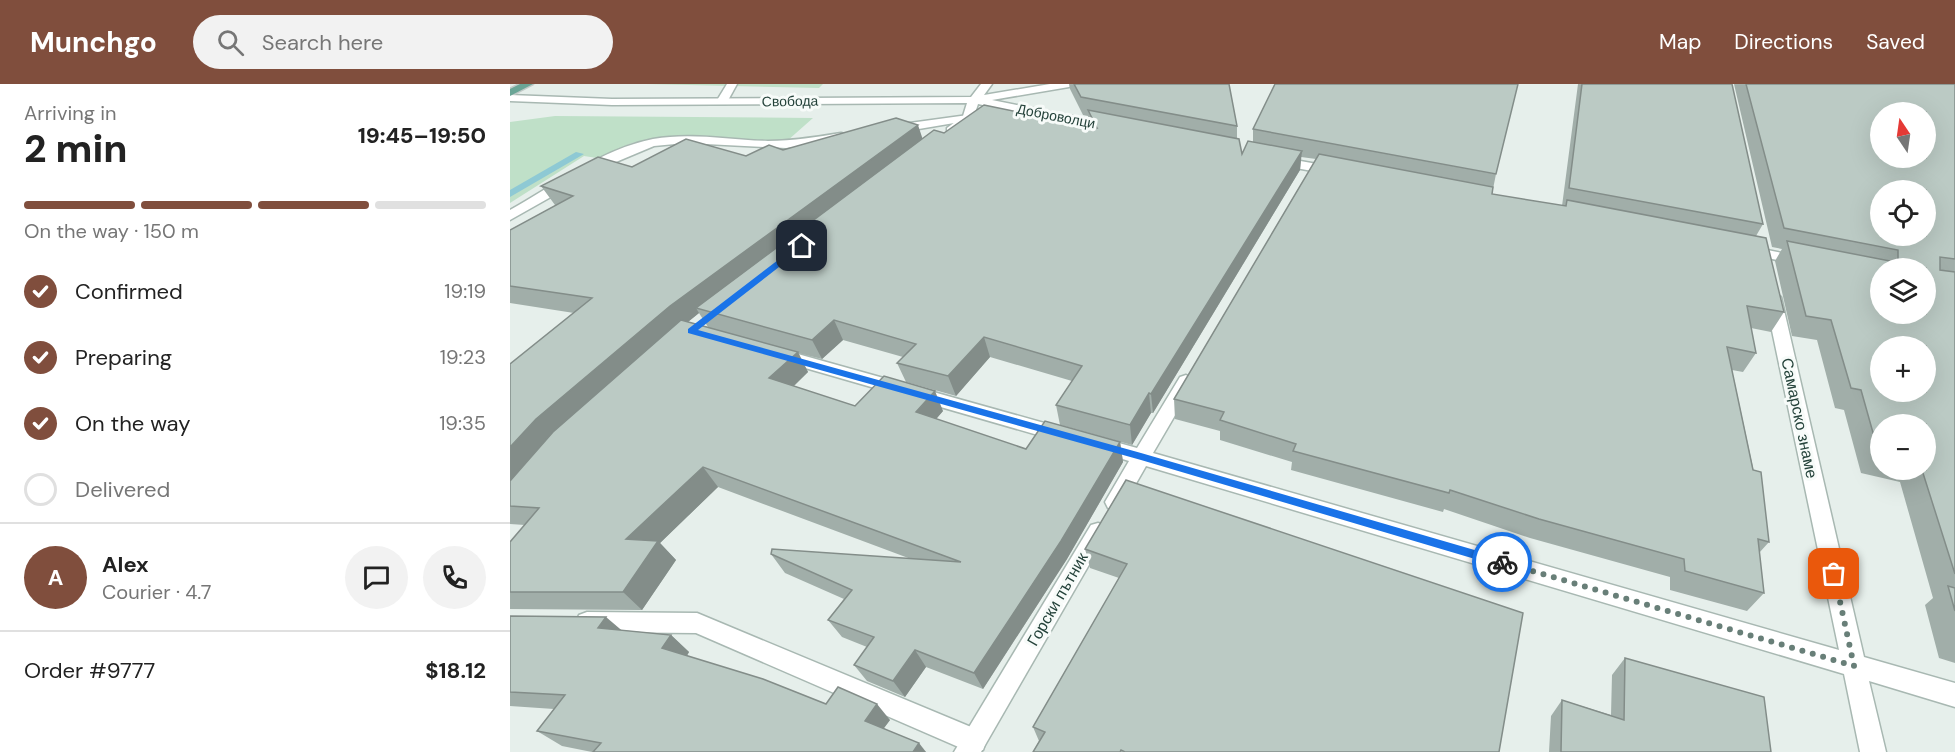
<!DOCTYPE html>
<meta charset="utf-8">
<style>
body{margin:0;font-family:"DM Sans",sans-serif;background:#f2f2f2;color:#222;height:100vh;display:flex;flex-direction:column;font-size:22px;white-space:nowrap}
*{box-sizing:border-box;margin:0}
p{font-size:20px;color:#767676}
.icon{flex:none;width:33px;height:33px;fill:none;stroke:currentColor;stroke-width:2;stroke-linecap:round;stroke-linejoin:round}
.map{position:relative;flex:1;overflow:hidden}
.drawer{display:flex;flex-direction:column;background:#fff;width:510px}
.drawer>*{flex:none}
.needle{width:39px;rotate:347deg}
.controls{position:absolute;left:1360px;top:18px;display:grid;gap:12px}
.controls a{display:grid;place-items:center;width:66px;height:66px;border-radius:50%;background:#fff;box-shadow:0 6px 24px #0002;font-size:30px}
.pin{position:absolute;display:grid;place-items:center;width:51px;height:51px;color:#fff;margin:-26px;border-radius:12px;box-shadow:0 3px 9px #0006}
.courier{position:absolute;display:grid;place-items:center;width:60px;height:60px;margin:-30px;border:4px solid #1a73e8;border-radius:50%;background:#fff;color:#222;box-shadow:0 2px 8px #0007}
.head em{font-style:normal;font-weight:800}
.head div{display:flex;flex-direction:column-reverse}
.head{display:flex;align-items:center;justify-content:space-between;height:102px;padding:0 24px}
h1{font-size:39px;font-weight:800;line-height:45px}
.bar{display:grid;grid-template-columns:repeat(4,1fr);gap:9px 6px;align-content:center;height:72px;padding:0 24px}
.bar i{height:8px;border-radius:4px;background:#e0e0e0}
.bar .active{background:#804e3d}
.bar p{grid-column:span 4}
.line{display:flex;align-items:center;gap:15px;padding:0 24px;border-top:2px solid #e0e0e0}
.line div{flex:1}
.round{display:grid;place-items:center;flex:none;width:63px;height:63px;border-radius:32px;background:#f2f2f2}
ol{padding:0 24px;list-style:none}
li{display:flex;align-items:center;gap:18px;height:66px}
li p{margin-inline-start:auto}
li .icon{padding:6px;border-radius:50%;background:#804e3d;color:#fff;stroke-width:4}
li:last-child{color:#767676}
li i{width:33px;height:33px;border:3px solid #e0e0e0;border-radius:50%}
header{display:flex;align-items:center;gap:36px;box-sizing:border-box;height:84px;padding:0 30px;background:#804e3d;color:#fff}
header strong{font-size:28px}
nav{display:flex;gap:33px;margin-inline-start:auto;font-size:21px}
.search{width:420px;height:54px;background:#f2f2f2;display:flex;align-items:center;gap:15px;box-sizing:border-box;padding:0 21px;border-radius:33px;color:#767676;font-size:22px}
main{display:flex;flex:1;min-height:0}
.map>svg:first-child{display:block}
.green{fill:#bfe0c8}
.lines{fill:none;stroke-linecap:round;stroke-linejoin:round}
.stream{fill:#8ec9d4;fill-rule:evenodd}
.lane-casing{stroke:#a8b8b2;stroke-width:3}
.street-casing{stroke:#a8b8b2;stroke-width:3}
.primary-casing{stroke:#c2cac8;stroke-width:3}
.lane{fill:#fff;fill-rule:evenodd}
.street{fill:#fff;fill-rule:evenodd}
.primary{fill:#6aa596;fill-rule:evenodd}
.wall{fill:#a1aea9;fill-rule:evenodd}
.shaded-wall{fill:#838d89}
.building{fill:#bbcac4;stroke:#838d89;stroke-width:1.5;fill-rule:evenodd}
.route{fill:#1a73e8}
.done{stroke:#687f78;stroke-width:6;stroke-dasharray:0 10.8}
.labels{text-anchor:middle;stroke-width:6;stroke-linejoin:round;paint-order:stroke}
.far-street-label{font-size:14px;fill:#24423a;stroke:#f7fbf9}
.street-label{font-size:16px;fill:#24423a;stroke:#f7fbf9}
</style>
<header>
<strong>Munchgo</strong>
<div class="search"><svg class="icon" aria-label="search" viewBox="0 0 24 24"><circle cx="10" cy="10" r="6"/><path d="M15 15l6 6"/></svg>Search here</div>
<nav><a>Map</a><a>Directions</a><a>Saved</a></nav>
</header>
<main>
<section class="drawer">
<div class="head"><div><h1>2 min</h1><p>Arriving in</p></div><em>19:45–19:50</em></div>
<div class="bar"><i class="active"></i><i class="active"></i><i class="active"></i><i></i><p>On the way · 150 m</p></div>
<ol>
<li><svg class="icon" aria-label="check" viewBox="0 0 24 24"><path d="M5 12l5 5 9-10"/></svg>Confirmed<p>19:19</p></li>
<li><svg class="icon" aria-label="check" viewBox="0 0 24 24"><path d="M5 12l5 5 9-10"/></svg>Preparing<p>19:23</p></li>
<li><svg class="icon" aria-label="check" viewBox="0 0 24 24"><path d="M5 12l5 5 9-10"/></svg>On the way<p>19:35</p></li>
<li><i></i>Delivered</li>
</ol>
<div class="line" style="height:108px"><b class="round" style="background:#804e3d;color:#fff">A</b><div><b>Alex</b><p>Courier · 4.7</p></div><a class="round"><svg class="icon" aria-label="chat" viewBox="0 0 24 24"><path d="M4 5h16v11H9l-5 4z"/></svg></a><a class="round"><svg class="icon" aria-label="phone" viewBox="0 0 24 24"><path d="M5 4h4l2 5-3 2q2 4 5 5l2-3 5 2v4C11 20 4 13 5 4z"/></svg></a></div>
<div class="line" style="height:78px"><div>Order #9777</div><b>$18.12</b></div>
</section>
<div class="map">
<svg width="1445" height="668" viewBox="0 0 1445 668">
<rect width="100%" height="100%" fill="#e6efeb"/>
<g class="green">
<polygon points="136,0 313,0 309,4"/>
<polygon points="45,32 303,34 277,57 150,54 122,59 87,74 74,72 0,119 0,38"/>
</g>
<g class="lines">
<polygon class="stream" points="66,68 74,70 0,113 0,106"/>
<defs>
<g id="lane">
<polygon points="217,0 227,0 216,20 208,20 206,18"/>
<polygon points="458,31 464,34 462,36 385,49 379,45 385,41"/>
<path d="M 331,49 L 335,50 L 335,56 L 276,64 L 176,59 L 144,62 L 94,83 L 0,136 L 0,126 C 45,101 92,65 143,55 C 181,48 220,56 258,57 C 283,57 307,53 331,49 Z"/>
<polygon points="77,528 187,529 473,648 476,657 473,666 460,668 186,549 77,548 69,545 66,538 69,531"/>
</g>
<g id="street">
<path d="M 471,0 L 482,0 L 474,11 L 540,0 L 564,0 L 559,3 L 482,16 L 603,40 L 609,44 L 603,48 L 468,20 C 464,34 453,52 437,50 L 437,44 L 453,32 L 457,19 L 102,21 L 0,17 L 0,11 L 102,15 L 461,13 Z"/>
<polygon points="768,73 824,83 830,87 824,91 764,80 762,77"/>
<polygon points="1237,162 1292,173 1299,177 1292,181 1232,169 1230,166 1232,163"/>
<polygon points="1263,208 1271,213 1354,573 1445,599 1445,623 1359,597 1376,668 1350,668 1334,590 636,382 612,424 605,426 598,424 595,418 619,377 580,365 578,360 580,355 587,353 627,364 670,293 676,291 685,297 643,369 1329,566 1255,213"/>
<polygon points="270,265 552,344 558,346 561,351 558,356 552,358 264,275 262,271 264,267"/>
<polygon points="588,439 595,441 598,447 595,453 471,668 444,668 581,441"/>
</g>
<polygon id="primary" points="10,0 23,0 0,12 0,5"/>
</defs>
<use href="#lane" class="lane-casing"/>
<use href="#street" class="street-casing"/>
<use href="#primary" class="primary-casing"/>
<use href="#lane" class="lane"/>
<use href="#street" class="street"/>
<use href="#primary" class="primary"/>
</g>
<g class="wall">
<path d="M 559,0 L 719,0 L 727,42 L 727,55 L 732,70 L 743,58 L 743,45 L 986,90 L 982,110 L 1052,122 L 1068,0 L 1222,0 L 1253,140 L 1246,152 L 1274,228 L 1261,248 L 1241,244 L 1246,269 L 1233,288 L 1222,286 L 1259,458 L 1249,469 L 1254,509 L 1237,527 L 1160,506 L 1160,493 L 1020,454 L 934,425 L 933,428 L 781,386 L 782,378 L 710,356 L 710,347 L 665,335 L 664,315 L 806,75 L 791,73 L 790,86 L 643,329 L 641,329 L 622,361 L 550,341 L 546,321 L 562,297 L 480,273 L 446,312 L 396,298 L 387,279 L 393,273 L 333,256 L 312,275 L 288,269 L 298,288 L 284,302 L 345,322 L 433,327 L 426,335 L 516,365 L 610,358 L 613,378 L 557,475 L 473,605 L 416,583 L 395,613 L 357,597 L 344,581 L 357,563 L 332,553 L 318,536 L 334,515 L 275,489 L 261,470 L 401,475 L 208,403 L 150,459 L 166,476 L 132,526 L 0,525 L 0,458 L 15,441 L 0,440 L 0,422 L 64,229 L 0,219 L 0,146 L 46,121 L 45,121 L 31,102 L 122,83 L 236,72 L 273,66 L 412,55 L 434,49 L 580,43 L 578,32 L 573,31 L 560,5 ZM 189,229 L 198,243 L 178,238 Z"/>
<path d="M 1224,0 L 1445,0 L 1445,579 L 1429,574 L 1415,521 L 1423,514 L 1390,398 L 1351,389 L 1334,326 L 1325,324 L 1307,256 L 1282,252 L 1265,177 L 1272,165 L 1262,163 ZM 1371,340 L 1416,340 L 1416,386 L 1371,386 Z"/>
<polygon points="616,396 989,668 523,668 529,657 523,643 609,494 580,484 575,465"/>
<polygon points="0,532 111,546 161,551 179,568 177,572 316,620 380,636 374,644 416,668 82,668 52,662 27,647 44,625 0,622"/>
<polygon points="1115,574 1261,668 1039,668 1041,632 1052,616 1101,631 1102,591"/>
</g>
<g class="shaded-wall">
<polygon points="408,41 414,59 186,224 189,229 174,241 0,406 0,363 26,335 160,222"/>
<polygon points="792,67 790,86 643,329 641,310"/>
<polygon points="324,236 333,256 312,275 302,256"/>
<polygon points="474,253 480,273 446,312 438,292"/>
<polygon points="288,268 298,288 271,314 259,294"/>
<polygon points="425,307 433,327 415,348 406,328"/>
<polygon points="639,309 641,329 622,361 620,341"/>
<polygon points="610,358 613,378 557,475 473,605 464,589"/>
<polygon points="193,383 208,403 150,459 166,476 132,526 113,508 116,455"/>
<polygon points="96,533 116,550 88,544"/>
<polygon points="161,551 179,568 171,581 152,564"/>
<polygon points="405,566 416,583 395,613 383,597"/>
<polygon points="367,620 380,636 368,652 355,637"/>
<polygon points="409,659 416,668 403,668"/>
</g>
<g class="building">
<polygon points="564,0 719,0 727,42 571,13"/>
<polygon points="765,0 1008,0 986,90 743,45"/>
<polygon points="1072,0 1222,0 1253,140 1059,104"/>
<path d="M 1236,0 L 1445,0 L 1445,175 L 1430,173 L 1430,186 L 1445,188 L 1445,490 L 1412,386 L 1416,386 L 1416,340 L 1371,340 L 1371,370 L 1369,370 L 1351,306 L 1341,304 L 1321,236 L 1296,232 L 1277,157 L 1385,178 L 1388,176 L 1388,166 L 1274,144 ZM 1371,28 L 1416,28 L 1416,74 L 1371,74 ZM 1371,106 L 1416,106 L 1416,152 L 1371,152 ZM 1371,184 L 1416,184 L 1416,230 L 1371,230 ZM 1371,262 L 1416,262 L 1416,308 L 1371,308 Z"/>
<polygon points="474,21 587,44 578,26 729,55 732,70 738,57 792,67 641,310 639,309 620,341 546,321 572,282 474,253 438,292 387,279 406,260 324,236 302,256 186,224 424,46 434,49"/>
<polygon points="386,34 408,41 160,222 26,335 0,363 0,280 82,214 0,202 0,146 63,112 31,102 88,73 122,83 176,55 236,72 259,61 273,66"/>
<polygon points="809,70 983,103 982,110 1056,122 1057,116 1256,154 1274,228 1237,222 1246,269 1217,263 1243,386 1251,388 1259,458 1248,455 1254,509 1175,487 1174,475 1029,435 940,406 939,409 783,367 786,360 710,336 714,328 664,315"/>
<polygon points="171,236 288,268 259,294 345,322 374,292 425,307 406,328 516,365 535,337 610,358 551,457 464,589 405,566 383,597 344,581 364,553 318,536 342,506 261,470 262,465 451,478 193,383 116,455 148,457 113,508 0,508 0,458 29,424 0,422 0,397 43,348"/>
<polygon points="616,396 1013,529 989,668 615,668 611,666 610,668 523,668 535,648 523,643 617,480 575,465"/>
<polygon points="1438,502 1445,504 1445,527"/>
<polygon points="0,532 96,533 88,544 161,551 152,564 253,595 316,620 328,603 367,620 355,637 409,659 403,668 83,668 91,659 27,647 55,611 0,608"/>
<polygon points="1115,574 1254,613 1261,668 1051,668 1052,616 1114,636"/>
</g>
<polygon class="route" points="289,160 296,162 188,246 631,369 992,474 997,478 992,483 631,376 178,249 178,245"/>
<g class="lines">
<polyline class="done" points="992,478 1344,582 1324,490"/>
</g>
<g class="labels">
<g class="far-street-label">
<text transform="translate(280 17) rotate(-1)" y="5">Свобода</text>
<text transform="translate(546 32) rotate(11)" y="5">Доброволци</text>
</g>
<g class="street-label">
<text transform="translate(1290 334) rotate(78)" y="6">Самарско знаме</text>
<text transform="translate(547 515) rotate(-60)" y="6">Горски пътник</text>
</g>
</g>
</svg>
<div class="controls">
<a><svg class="needle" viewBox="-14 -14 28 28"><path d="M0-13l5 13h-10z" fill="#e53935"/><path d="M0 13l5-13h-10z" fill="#767676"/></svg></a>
<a><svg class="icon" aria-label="locate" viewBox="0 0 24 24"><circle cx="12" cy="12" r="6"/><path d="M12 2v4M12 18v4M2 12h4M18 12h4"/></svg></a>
<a><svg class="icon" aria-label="layers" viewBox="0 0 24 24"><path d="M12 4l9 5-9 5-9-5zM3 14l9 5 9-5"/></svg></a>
<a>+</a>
<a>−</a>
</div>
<div class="pin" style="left:1324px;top:490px;background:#ea580c"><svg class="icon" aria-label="bag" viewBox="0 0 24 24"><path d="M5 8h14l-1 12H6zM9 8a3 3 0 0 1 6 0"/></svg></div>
<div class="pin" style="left:292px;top:162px;background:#1f2937"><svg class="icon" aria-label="home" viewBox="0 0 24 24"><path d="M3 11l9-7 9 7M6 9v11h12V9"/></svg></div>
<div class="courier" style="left:992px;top:478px"><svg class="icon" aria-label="bike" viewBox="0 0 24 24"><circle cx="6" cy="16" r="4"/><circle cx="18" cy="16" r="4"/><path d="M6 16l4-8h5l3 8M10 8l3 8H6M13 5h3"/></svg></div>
</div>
</main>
